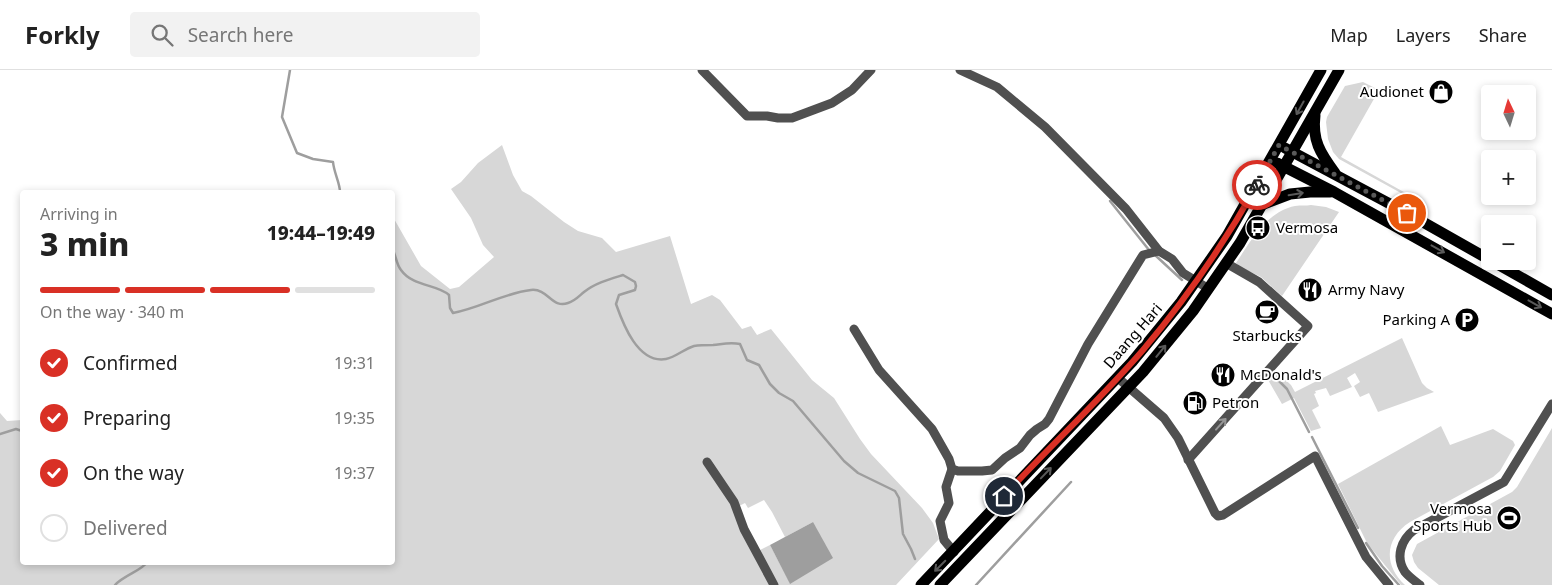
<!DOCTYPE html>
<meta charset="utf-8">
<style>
body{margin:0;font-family:"Noto Sans",sans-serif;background:#f2f2f2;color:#222;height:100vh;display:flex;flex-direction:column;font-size:19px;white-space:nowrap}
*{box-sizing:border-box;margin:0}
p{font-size:16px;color:#767676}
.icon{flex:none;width:28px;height:28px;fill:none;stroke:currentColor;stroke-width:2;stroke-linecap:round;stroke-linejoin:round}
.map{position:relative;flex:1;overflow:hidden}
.side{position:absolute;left:20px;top:120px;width:375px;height:375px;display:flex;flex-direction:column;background:#fff;border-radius:5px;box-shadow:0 2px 8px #0003}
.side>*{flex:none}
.needle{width:32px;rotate:356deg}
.buttons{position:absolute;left:1481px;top:15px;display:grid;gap:10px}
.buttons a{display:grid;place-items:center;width:55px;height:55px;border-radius:5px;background:#fff;box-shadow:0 2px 8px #0003;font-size:25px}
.pin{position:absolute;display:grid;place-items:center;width:42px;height:42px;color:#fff;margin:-21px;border:2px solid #fff;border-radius:50%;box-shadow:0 1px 5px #0007}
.courier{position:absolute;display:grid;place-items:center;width:50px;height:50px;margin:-25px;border:4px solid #d93025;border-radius:50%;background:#fff;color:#222;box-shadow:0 1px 6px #0007}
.summary em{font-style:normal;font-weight:800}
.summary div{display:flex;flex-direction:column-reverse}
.summary{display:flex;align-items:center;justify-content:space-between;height:85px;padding:0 20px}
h1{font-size:32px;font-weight:800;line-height:38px}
.bar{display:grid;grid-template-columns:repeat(4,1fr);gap:8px 5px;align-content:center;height:60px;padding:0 20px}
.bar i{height:6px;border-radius:4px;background:#e0e0e0}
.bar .on{background:#d93025}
.bar p{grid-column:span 4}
ol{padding:0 20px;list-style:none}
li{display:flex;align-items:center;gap:15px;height:55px}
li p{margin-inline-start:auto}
li .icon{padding:5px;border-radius:50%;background:#d93025;color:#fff;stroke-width:4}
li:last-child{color:#767676}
li i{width:28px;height:28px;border:2px solid #e0e0e0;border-radius:50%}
header{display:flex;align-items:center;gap:30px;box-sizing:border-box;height:70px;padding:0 25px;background:#fff;border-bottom:1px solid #e0e0e0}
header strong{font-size:24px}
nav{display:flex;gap:28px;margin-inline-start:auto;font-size:18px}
.search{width:350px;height:45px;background:#f2f2f2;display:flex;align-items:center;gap:12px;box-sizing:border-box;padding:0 18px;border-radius:5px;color:#767676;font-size:19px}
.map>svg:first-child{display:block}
.green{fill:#d7d7d7;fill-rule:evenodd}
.water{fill:#9e9e9e}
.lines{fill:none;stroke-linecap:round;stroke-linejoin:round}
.stream{stroke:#9e9e9e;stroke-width:2.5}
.minor{stroke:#505050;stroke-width:9}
.major{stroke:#000;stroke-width:11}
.oneway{stroke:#595959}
.oneway2{stroke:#969696}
.done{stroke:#595959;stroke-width:5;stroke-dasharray:0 9}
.route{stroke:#d93025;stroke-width:6}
.labels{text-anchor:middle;stroke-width:4;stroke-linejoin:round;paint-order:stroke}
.poi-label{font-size:15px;fill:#000;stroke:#fff;text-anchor:start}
.street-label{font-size:15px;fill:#000;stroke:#fff}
</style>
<header>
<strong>Forkly</strong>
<div class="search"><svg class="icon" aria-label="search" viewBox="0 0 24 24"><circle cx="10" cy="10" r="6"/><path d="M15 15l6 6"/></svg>Search here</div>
<nav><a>Map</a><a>Layers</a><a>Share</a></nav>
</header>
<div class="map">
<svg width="1552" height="515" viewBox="0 0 1552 515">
<rect width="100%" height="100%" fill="#fff"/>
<g class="green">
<polygon points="1363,12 1379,20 1341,87 1411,126 1410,128 1339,89 1333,82 1328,69 1326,52 1327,47 1345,16"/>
<path d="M 502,75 L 513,105 L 522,121 L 531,126 L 564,152 L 578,161 L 602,168 L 616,182 L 670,166 L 691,234 L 712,225 L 720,230 L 742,259 L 751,256 L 757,265 L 771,259 L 812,310 L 834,328 L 860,369 L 871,384 L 922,438 L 933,453 L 939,469 L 896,515 L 0,515 L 0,343 L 7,351 L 22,350 L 22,492 L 392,492 L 393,147 L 421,196 L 450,219 L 459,217 L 494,187 L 483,175 L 471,148 L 451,119 L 461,112 L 478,93 ZM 764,430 L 772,442 L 785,467 L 813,452 L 790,513 L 770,475 L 758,481 L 737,437 L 745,433 L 748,438 Z"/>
<path d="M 1311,135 L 1326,137 L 1339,142 L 1282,226 L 1261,207 L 1240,197 L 1236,193 C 1251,171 1266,142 1295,136 C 1301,135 1306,136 1311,135 Z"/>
<polygon points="1402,268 1422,313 1427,318 1434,322 1378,342 1369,323 1360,327 1354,316 1360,312 1355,303 1347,308 1352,317 1330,326 1326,318 1315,321 1316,323 1314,324 1319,336 1312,340 1321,358 1311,361 1294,328 1282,334 1267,308 1275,300 1291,315 1295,322"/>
<path d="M 1441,356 L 1450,375 L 1493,359 L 1513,371 L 1515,375 L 1500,401 L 1493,407 L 1410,452 C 1385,468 1383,495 1405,515 L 1401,515 L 1367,473 L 1338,414 Z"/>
<polygon points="1552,358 1552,515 1439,515 1418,498 1414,492 1412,485 1417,474 1512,422 1517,417"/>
</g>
<polygon class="water" points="813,452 833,488 790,514 770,475"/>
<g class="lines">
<g class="stream">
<path d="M 290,0 L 282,47 L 297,83 L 313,89 L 333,92 C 334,103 340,113 340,122"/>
<polyline points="1110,131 1149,180"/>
<path d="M 392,178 C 396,185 396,194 401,200 C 413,217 437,214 449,225 L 450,238 L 453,243 C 480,238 504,223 531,220 C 548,218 552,239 568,233 C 575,231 579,226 584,222 C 595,213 610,209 623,205 L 635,212 L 636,216 L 635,220 L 619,225 L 616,234 C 623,254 638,294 666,289 C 676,287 684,279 694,276 C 700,275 707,275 713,275 C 723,274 730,272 740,274 L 747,290 L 759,295 L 770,314 L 779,323 L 793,331 L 844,391 L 858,403 L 895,421 L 899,428 L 903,464 L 911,479 L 915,489"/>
<polyline points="1155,185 1182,210"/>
<polyline points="1274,306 1287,319 1309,362"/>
<polyline points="0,364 16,359 22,361"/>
<polyline points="1312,367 1358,458"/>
<polyline points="1366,473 1382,496 1399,515"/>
<path d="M 115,515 C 124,505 143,500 147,492"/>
<polyline points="976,515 1071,412"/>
</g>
<g class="minor">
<polyline points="702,0 747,46 767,46 778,48 792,48 832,33 852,20 871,0"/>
<polyline points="960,0 997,17 1045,57 1126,139 1159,181 1172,189 1183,203 1209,219"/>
<polyline points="854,259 879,300 932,359 949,389 952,399 958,401 982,401 992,400 1005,388 1020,378 1030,365 1037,359 1045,354 1049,349 1088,274 1143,185 1159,181"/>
<polyline points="1118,308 1164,348 1178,368 1215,443 1218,446 1223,445 1315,386 1366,487 1389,515"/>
<polyline points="1188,390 1308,256 1259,212 1226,193"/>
<polyline points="707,392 734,432 744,459 774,515"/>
<polyline points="952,399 946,417 949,433 940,451 944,470 954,482"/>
<path d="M 1420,515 C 1415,511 1409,507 1405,502 C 1395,487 1401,470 1414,460 L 1504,412 L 1552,334"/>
</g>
<g class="major">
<path d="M 1315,45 C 1312,70 1320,83 1335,103"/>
<polyline points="1285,78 1407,143 1490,190"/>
<polyline points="1277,93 1334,122 1552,244"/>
<polyline points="1261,135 1290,124 1310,122 1330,122"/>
<polyline points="1492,191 1552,225"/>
<polyline points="921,515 1132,292 1181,232 1227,166 1321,0"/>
<polyline points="940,515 1143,302 1193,241 1240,173 1339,0"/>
</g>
</g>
<defs><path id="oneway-shaft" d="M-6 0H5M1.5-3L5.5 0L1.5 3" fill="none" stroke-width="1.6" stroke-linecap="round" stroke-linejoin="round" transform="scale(1.25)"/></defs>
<g class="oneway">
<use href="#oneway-shaft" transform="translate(1300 38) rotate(119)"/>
<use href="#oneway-shaft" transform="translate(1296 124) rotate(-9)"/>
<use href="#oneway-shaft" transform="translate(1438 179) rotate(29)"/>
<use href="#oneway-shaft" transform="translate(1535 234) rotate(29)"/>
<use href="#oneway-shaft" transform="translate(1161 281) rotate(-51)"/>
<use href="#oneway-shaft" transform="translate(1046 403) rotate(-46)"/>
<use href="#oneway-shaft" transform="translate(940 496) rotate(135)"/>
</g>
<use class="oneway2" href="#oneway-shaft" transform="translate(1221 354) rotate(-48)"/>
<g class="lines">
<polyline class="done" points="1257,115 1279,75 1407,143"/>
<path class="route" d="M 1004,426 C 1050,376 1099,331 1143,280 C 1186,229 1224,174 1257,115"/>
</g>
<defs>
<symbol id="shop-disc" viewBox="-11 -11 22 22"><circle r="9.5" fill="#000" stroke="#fff"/><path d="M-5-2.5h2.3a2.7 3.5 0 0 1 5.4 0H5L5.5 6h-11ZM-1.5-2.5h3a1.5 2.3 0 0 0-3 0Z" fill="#fff"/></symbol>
<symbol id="bus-disc" viewBox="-11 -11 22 22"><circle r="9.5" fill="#000" stroke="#fff"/><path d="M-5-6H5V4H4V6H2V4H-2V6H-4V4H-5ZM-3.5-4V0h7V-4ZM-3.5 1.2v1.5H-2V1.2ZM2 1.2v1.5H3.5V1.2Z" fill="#fff"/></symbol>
<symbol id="restaurant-disc" viewBox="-11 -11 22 22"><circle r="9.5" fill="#000" stroke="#fff"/><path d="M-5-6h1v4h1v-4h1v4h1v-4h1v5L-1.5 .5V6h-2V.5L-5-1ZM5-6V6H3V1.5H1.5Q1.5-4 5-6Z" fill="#fff"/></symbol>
<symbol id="cafe-disc" viewBox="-11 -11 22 22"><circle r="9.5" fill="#000" stroke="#fff"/><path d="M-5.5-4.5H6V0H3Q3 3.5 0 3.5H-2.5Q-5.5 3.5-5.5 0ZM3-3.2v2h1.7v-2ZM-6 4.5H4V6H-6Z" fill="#fff"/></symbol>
<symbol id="parking-disc" viewBox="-11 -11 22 22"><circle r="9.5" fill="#000" stroke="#fff"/><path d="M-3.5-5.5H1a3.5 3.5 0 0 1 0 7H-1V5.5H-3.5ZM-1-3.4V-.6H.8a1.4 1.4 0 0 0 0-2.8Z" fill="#fff"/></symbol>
<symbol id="fuel-disc" viewBox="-11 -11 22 22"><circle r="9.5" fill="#000" stroke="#fff"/><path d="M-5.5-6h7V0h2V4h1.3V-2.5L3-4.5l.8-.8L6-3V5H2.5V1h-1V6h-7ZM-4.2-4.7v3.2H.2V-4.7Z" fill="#fff"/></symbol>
<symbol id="stadium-disc" viewBox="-11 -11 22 22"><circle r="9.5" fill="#000" stroke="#fff"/><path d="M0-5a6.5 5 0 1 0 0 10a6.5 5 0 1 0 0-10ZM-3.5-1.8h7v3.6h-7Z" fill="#fff"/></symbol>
</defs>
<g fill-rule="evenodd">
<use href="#shop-disc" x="1427" y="8" width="28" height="28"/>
<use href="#bus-disc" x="1244" y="144" width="28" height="28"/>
<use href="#restaurant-disc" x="1296" y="206" width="28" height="28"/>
<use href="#cafe-disc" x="1253" y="228" width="28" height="28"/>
<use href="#parking-disc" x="1453" y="236" width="28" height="28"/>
<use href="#restaurant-disc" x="1209" y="291" width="28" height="28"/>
<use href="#fuel-disc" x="1181" y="319" width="28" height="28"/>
<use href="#stadium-disc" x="1495" y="434" width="28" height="28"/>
</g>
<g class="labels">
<g class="poi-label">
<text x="1424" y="27" text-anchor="end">Audionet</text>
<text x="1276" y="163">Vermosa</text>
<text x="1328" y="225">Army Navy</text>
<text x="1450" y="255" text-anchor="end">Parking A</text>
<text x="1267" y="271" text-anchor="middle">Starbucks</text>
<text x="1240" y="310">McDonald's</text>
<text x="1212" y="338">Petron</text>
<text x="1492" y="444" text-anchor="end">Vermosa<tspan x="1492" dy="17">Sports Hub</tspan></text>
</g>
<g class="street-label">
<text transform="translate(1133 266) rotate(-49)" y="5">Daang Hari</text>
</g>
</g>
</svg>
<div class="buttons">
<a><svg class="needle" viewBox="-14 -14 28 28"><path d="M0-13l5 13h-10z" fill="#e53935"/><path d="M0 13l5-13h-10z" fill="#767676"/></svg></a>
<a>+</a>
<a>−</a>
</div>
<div class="pin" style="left:1407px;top:143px;background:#ea580c"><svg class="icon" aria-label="bag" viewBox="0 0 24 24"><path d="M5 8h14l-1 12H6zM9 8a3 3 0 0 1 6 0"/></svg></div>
<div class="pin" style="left:1004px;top:426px;background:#1f2937"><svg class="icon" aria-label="home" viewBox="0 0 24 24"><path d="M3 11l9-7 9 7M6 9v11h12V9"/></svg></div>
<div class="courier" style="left:1257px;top:115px"><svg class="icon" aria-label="bike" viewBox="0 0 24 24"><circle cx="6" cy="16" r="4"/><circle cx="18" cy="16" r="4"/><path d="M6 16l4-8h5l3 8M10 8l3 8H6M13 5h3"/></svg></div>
<section class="side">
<div class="summary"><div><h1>3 min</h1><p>Arriving in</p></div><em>19:44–19:49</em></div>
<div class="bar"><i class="on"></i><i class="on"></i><i class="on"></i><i></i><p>On the way · 340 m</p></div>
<ol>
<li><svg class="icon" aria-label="check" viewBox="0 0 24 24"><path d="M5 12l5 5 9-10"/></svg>Confirmed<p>19:31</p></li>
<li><svg class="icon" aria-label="check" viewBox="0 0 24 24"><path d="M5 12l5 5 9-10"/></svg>Preparing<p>19:35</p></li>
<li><svg class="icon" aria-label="check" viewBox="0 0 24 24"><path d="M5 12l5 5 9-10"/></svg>On the way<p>19:37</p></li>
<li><i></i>Delivered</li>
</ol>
</section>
</div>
